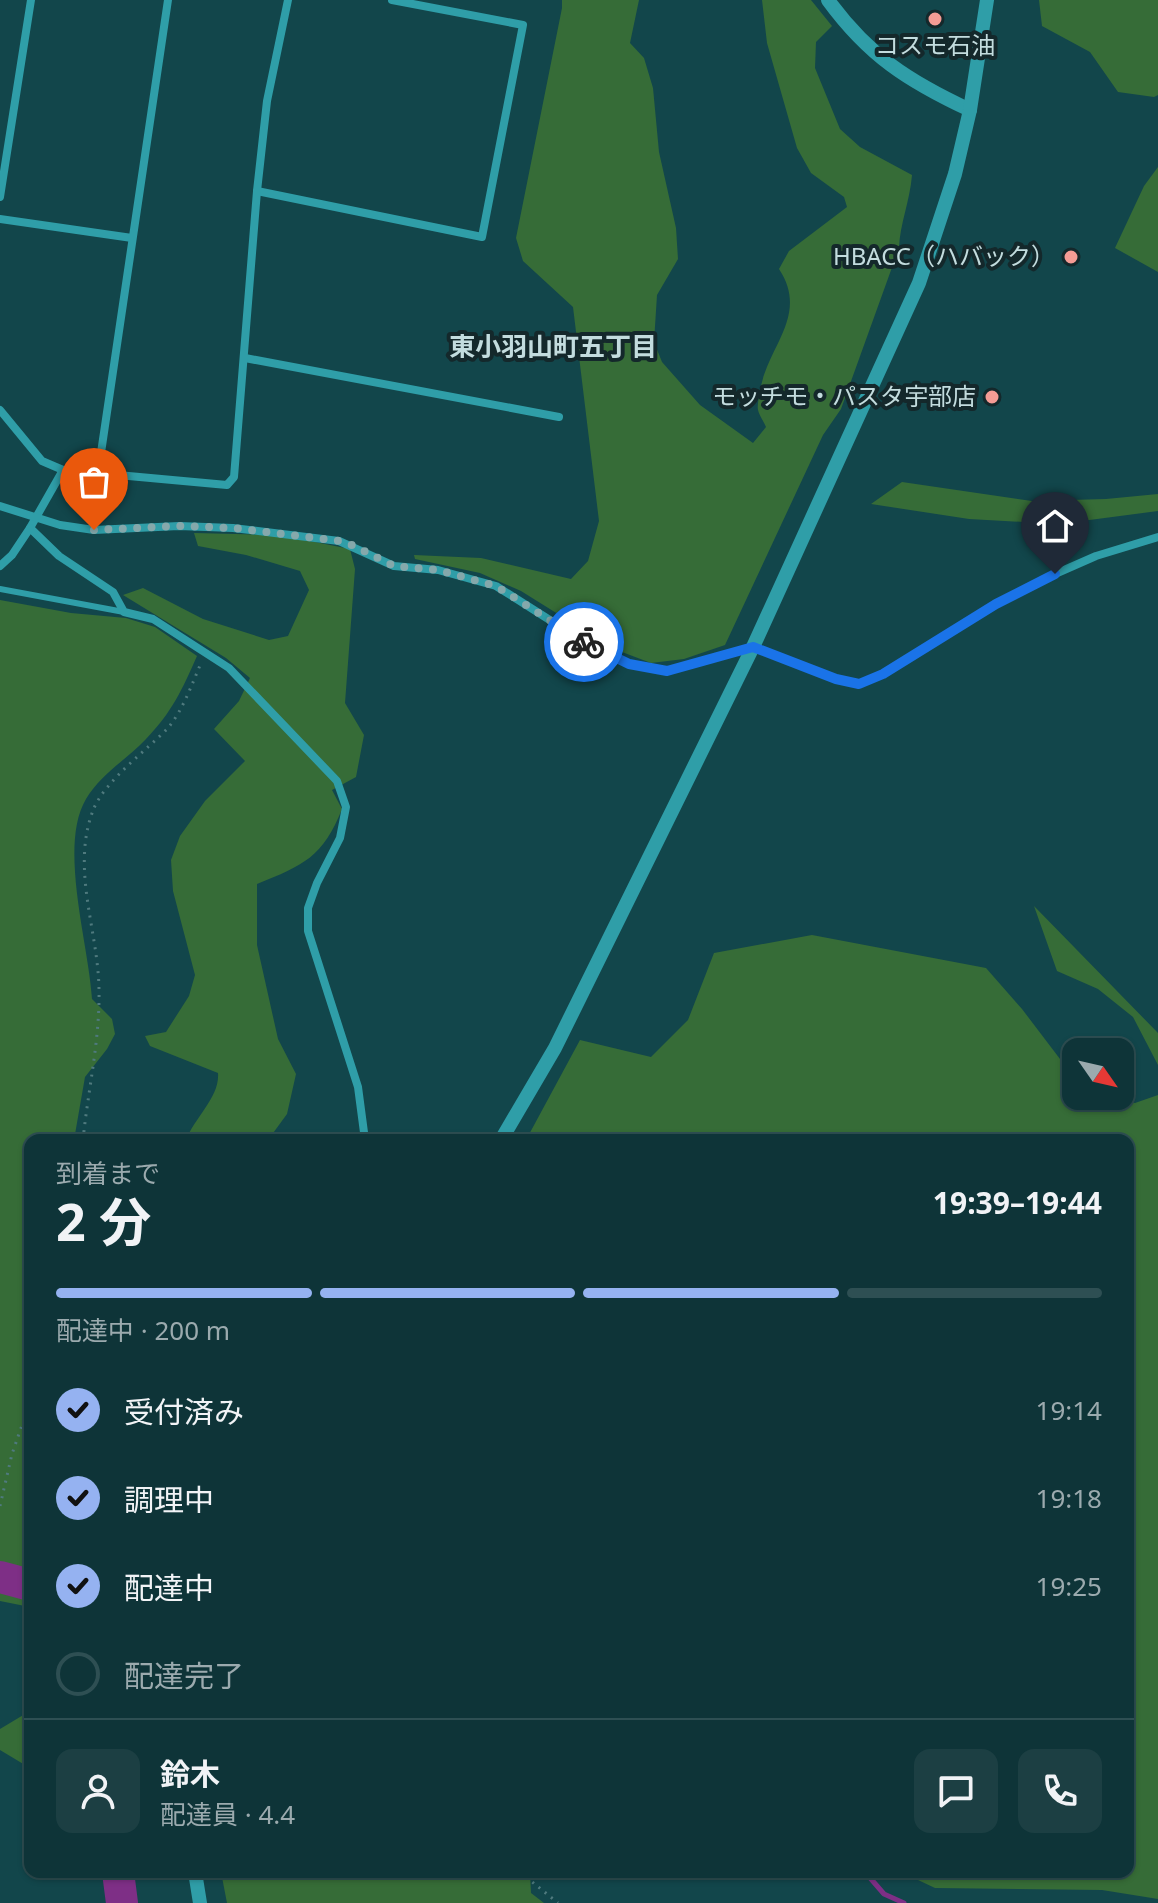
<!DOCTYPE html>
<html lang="ja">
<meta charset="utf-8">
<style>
body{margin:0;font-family:"Noto Sans","Noto Sans JP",sans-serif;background:#1c3f43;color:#f1f3f6;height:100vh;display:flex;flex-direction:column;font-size:30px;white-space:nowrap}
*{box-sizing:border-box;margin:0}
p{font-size:26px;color:#9baaae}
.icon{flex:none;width:44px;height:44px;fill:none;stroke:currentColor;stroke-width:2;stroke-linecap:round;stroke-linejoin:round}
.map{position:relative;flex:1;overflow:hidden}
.details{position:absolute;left:24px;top:1134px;width:1110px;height:744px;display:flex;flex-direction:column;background:#0e3438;border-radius:16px;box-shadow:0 2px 6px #0004,0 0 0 2px #2e4f53}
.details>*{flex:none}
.needle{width:52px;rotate:124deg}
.fabs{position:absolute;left:1062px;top:1038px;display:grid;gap:16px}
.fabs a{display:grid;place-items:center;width:72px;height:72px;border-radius:16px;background:#0e3438;box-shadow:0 2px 6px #0004,0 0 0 2px #2e4f53;font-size:40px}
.pin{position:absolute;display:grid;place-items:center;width:68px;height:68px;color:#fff;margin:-82px -34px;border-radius:50% 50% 50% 0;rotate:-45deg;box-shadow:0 0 8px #0007}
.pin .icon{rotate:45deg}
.courier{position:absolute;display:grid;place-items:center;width:80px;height:80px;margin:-40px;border:6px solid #1a73e8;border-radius:50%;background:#fff;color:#222;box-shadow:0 2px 10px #0007}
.headline em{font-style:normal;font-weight:700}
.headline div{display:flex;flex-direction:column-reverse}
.headline{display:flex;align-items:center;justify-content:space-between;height:136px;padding:0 32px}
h1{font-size:52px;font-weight:700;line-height:60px}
.bar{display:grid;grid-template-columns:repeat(4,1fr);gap:12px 8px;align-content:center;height:96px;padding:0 32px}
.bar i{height:10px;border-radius:6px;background:#2e4f53}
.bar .on{background:#95b2f1}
.bar p{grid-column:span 4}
.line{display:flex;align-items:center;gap:20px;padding:0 32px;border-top:2px solid #2e4f53}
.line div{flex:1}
.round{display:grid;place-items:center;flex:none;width:84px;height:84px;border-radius:16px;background:#1c3f43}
ol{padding:0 32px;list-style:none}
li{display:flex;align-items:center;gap:24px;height:88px}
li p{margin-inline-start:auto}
li .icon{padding:8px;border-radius:50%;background:#95b2f1;color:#111;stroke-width:4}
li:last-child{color:#9baaae}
li i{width:44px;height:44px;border:4px solid #2e4f53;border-radius:50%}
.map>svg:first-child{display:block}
.green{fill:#366c37}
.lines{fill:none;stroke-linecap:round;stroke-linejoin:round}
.stream{stroke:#7e2f86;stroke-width:5}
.river{stroke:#7e2f86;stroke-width:32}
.path{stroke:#4f7a7e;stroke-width:3;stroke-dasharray:2 6;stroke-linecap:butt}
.service{stroke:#2f9ea8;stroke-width:6}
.minor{stroke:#2f9ea8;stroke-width:8}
.tertiary{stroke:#2f9ea8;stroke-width:14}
.done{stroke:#85a8ab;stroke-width:8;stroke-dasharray:0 14.4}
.route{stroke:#1a73e8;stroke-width:10}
.poi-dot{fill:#f59c95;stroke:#14282b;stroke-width:3}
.labels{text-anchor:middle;stroke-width:8;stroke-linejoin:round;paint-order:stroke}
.poi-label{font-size:24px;fill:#c3dcde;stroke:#14282b;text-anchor:end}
.neighbourhood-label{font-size:26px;font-weight:bold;fill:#c3dcde;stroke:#14282b}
</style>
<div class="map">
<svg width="1158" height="1903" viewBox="0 0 1158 1903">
<rect width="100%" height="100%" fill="#12464b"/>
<g class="green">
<path d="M 562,0 L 639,0 L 630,43 L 644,58 L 653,88 L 659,152 L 676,228 L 678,259 L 657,295 L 654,342 L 662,362 L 700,405 L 753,443 L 766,427 C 764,422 759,415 758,410 C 757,405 759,397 760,392 C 766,347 810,316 779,269 L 789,251 L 847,207 L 844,197 L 811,173 L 797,148 L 767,43 L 762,0 L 811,0 L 832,26 L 816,42 L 815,68 L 840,129 L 860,147 L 912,175 C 910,201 900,223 899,248 L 841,409 L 823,435 L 725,645 L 684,659 L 651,663 L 614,649 L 521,591 L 480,573 L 415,559 L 414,555 L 481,558 L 571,579 L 588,561 L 599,521 L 573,307 L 523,261 L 516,238 L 562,8 Z"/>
<polygon points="1039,0 1158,0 1158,95 1154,97 1118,92 1090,52 1042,26"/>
<polygon points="1158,167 1158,272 1115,248 1144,186"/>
<polygon points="902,482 1032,501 1106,499 1158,494 1158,511 1059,524 969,519 871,504"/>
<path d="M 194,533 L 280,535 L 350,549 L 355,569 L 345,703 L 364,735 L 356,777 L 332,790 L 342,809 C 323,857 304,865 257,884 L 257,945 L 278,1039 L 296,1074 L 287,1114 L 268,1140 L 186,1140 C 194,1118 220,1097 218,1073 L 150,1046 L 145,1036 L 166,1032 L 189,996 L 195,975 L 173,891 L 171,860 L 180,836 L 205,801 L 245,761 L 214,729 L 239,701 L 250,678 L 226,658 L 123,595 L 143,588 L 203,619 L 269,640 L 288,636 L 309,590 L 300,571 L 246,555 L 198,546 Z"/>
<path d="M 0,600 L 71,613 L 126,618 L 155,627 L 197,656 C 182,690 172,712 146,739 C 126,760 101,774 86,799 C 58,846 89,945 92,999 L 112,1019 L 115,1034 L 107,1049 L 85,1077 L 74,1140 L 30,1140 L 30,1607 L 0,1601 Z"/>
<polygon points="1034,906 1158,1033 1158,1065 1133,1017 1098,989 1057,971"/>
<polygon points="812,935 986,968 1022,1009 1076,1080 1076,1096 1110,1096 1135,1103 1158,1095 1158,1899 1102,1890 935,1888 901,1872 1128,1872 1128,1140 526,1140 580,1040 651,1057 688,1020 714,953"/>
<polygon points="30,1711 30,1768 0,1750 0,1729"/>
<polygon points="221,1872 530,1872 531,1893 544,1903 227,1903"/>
</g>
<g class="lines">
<polyline class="stream" points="865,1872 884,1894 904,1903"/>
<g class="river">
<polyline points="0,1577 30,1585"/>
<polyline points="118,1872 122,1903"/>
</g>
<g class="path">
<path d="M 83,1140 C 88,1090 100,1040 99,989 C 98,929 70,867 94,808 C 107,779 146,751 168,728 C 183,710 192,684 201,663"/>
<polyline points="0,1506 12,1454 30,1402"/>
<polyline points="520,1872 558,1903"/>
</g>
<polyline class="service" points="0,589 124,612"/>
<g class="minor">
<polyline points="257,191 482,237 523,25 392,0"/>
<polyline points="0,197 31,0"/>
<polyline points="0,219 132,238"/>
<polyline points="245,358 559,417"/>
<polyline points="0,410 42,461 63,470 227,485 234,477 257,191 267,101 288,0"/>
<polyline points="63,470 30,528 59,556 113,592 124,612 153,619 229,668 337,781 346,807 340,838 317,883 308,908 308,931 358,1087 365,1140"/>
<polyline points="98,473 168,0"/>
<polyline points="0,506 60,525 94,530 179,526 233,528 339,541 394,566 438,570 496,586 586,643 629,664 667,671 753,647 836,679 859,684 883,674 996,604 1055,574 1096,556 1158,537"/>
<polyline points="0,566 12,555 30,528"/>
</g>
<g class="tertiary">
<path d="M 828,0 C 869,56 908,81 970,110"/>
<polyline points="501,1140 555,1048 753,647 919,283 955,174 970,110 987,0"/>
<polyline points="195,1872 200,1903"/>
</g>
</g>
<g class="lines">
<polyline class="done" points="94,530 179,526 233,528 339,541 352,545 394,566 438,570 496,586 584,642"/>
<polyline class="route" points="584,642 629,664 667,671 753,647 836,679 859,684 883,674 996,604 1055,574"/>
</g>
<g class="poi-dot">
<circle cx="935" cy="19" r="8"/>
<circle cx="1071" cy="257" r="8"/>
<circle cx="992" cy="397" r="8"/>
</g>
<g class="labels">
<g class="poi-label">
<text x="935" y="54" text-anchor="middle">コスモ石油</text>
<text x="1055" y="265">HBACC（ハバック）</text>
<text x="976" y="405">モッチモ・パスタ宇部店</text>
</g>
<g class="neighbourhood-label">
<text x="553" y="356">東小羽山町五丁目</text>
</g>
</g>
</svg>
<div class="fabs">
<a><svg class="needle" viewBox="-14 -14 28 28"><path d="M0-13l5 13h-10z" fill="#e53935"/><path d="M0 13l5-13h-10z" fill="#9baaae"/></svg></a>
</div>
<div class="pin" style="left:94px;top:530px;background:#ea580c"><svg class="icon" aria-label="bag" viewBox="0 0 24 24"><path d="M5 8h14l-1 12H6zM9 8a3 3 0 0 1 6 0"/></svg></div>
<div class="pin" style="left:1055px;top:574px;background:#1f2937"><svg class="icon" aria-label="home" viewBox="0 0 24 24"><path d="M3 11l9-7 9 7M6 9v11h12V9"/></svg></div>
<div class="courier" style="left:584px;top:642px"><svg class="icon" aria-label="bike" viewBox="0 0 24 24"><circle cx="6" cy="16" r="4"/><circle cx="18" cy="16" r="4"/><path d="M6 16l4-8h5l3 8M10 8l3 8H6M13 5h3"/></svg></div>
<section class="details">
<div class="headline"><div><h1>2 分</h1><p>到着まで</p></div><em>19:39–19:44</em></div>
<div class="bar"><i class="on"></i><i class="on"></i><i class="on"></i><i></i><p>配達中 · 200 m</p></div>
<ol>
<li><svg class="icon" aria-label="check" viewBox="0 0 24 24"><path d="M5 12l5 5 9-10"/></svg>受付済み<p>19:14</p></li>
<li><svg class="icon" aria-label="check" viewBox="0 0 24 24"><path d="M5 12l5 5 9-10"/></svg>調理中<p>19:18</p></li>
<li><svg class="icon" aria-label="check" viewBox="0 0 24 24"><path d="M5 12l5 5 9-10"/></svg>配達中<p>19:25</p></li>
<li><i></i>配達完了</li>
</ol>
<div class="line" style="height:144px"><a class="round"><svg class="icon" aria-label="person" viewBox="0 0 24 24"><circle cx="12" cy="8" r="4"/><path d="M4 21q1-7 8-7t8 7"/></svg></a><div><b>鈴木</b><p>配達員 · 4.4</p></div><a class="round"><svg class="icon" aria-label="chat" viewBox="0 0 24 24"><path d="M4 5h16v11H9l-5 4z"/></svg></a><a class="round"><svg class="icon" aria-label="phone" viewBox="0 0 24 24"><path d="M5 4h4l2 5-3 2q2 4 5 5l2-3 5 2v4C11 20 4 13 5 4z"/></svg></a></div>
</section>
</div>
